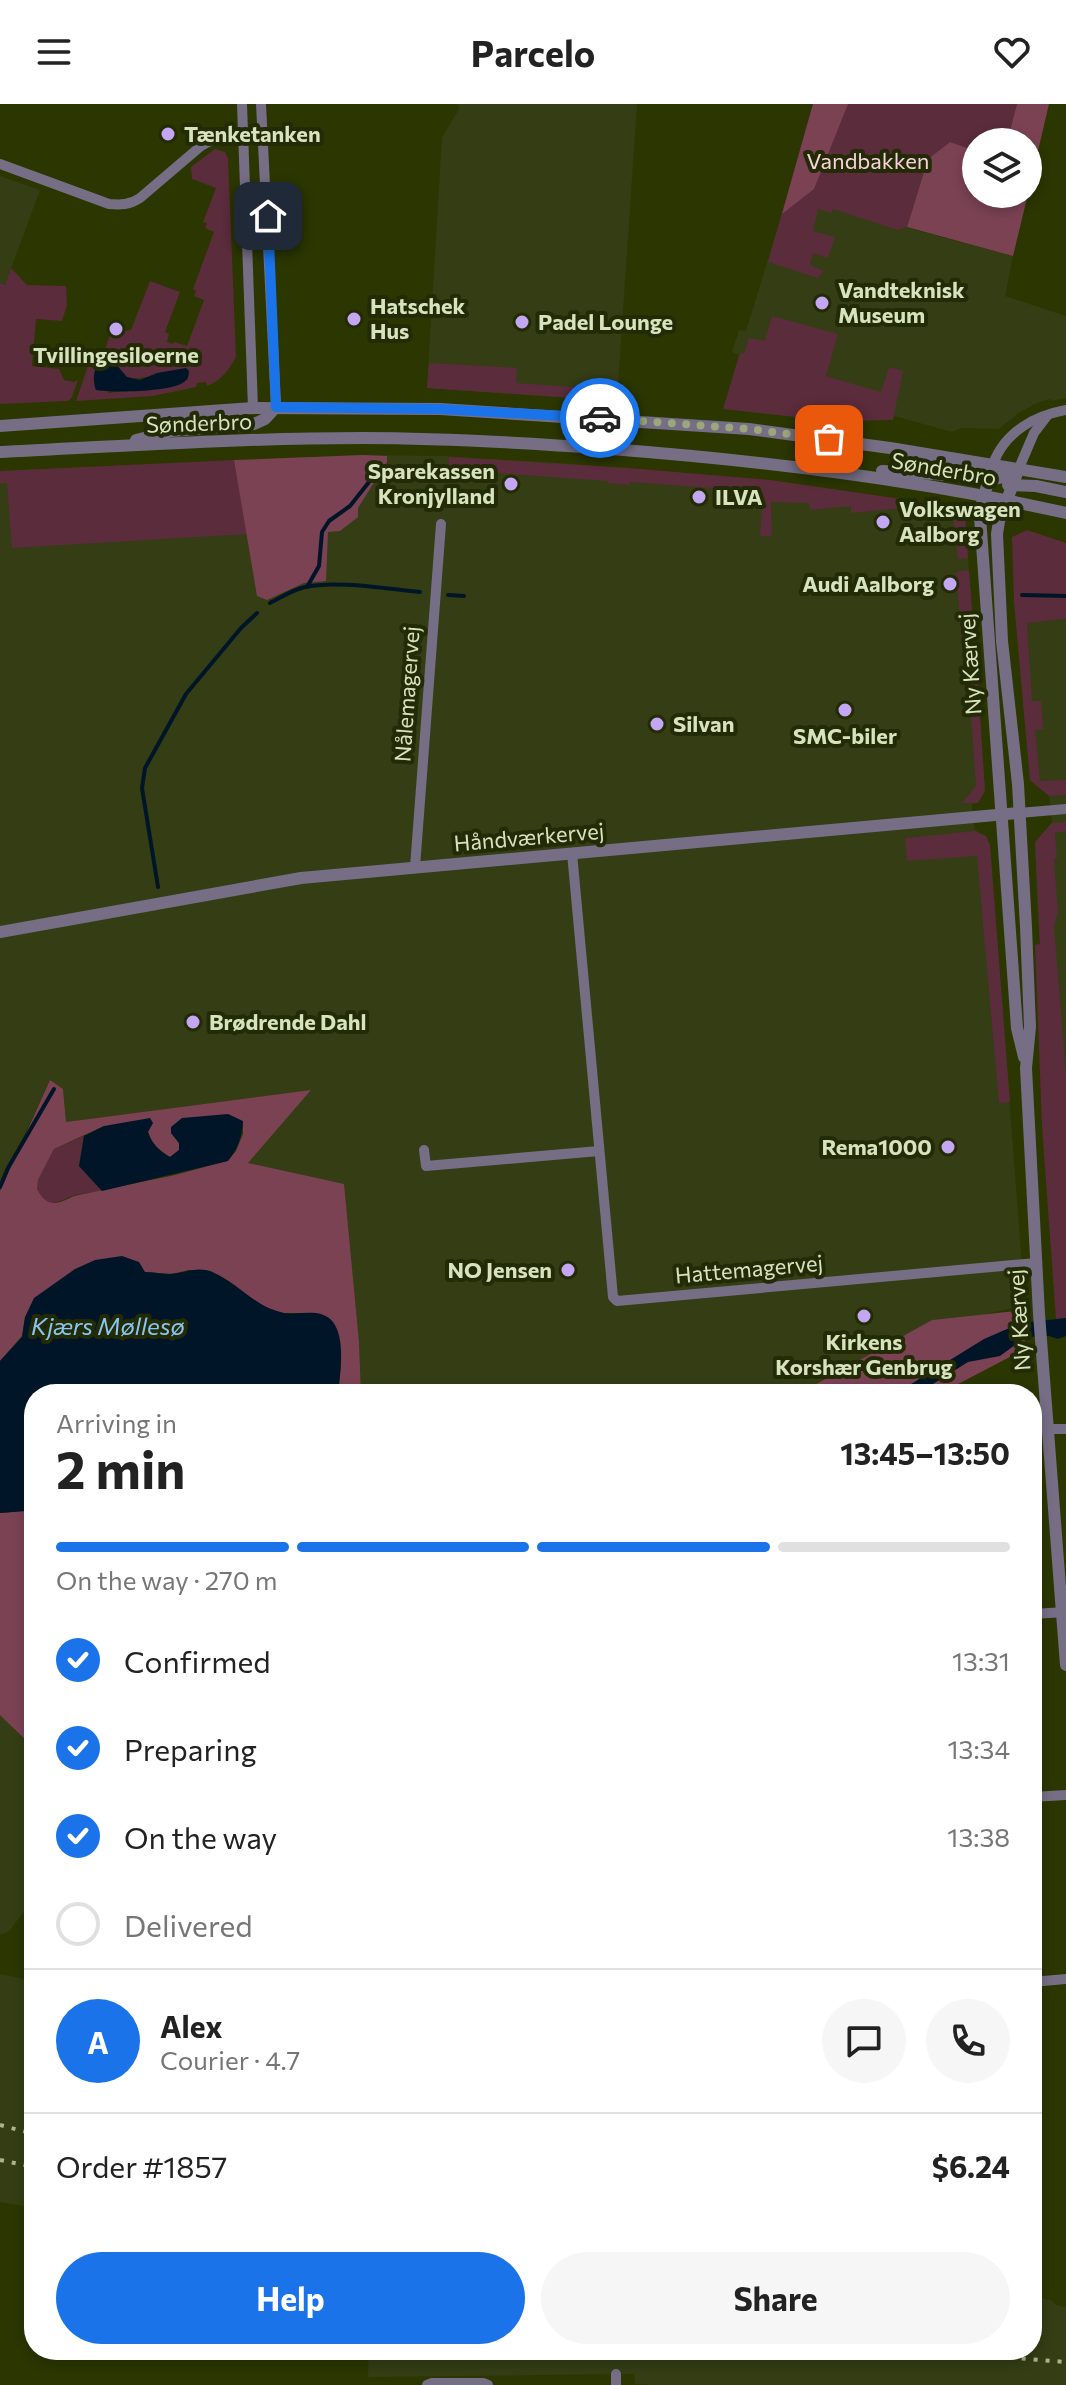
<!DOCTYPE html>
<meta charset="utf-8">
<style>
body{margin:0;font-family:Commissioner,sans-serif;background:#f6f6f6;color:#222;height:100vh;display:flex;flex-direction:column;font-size:30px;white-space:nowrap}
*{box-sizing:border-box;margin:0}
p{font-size:26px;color:#767676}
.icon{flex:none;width:44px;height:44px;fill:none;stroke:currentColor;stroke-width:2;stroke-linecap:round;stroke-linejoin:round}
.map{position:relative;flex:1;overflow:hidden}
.sheet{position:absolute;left:24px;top:1280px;width:1018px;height:976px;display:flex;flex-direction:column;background:#fff;border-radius:32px;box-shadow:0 4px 12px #0003}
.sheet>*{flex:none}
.fabs{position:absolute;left:962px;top:24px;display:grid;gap:16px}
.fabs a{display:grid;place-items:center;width:80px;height:80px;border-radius:50%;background:#fff;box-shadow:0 4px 12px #0003;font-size:40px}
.pin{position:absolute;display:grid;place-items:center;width:68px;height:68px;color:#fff;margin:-34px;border-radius:16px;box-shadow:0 4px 12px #0006}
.courier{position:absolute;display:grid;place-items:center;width:80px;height:80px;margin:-40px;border:6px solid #1a73e8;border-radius:50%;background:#fff;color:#222;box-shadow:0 2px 10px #0007}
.summary em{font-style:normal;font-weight:700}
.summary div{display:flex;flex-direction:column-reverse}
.summary{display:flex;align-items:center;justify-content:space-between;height:136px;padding:0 32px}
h1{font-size:52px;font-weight:700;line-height:60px}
.bar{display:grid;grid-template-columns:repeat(4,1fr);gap:12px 8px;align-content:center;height:96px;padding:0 32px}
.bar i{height:10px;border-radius:6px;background:#e0e0e0}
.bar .selected{background:#1a73e8}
.bar p{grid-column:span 4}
.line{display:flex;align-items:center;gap:20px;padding:0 32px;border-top:2px solid #e0e0e0}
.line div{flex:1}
.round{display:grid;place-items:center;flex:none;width:84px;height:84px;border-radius:42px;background:#f6f6f6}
ol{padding:0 32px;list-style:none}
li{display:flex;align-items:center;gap:24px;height:88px}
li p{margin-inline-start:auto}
li .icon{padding:8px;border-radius:50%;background:#1a73e8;color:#fff;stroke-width:4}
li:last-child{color:#767676}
li i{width:44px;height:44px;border:4px solid #e0e0e0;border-radius:50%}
.button{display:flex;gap:16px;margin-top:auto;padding:16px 32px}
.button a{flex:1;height:92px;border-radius:48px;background:#1a73e8;color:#fff;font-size:32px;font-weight:700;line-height:92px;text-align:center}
.button a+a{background:#f6f6f6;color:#222}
header{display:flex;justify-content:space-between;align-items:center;height:104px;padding:0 32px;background:#fff;font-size:36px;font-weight:700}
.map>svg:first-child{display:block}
.built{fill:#343d14}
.green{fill:#5b2c3b;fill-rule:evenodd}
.forest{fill:#7b4254;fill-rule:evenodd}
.water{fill:#001628}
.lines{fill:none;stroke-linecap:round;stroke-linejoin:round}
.stream{stroke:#001628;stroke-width:4}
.minor{stroke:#756e85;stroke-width:10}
.tertiary{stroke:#756e85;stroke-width:12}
.rail{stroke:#aab58d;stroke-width:4;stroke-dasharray:4 8;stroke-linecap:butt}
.done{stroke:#9ba67c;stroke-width:8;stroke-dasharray:0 14.4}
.route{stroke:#1a73e8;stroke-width:10}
.poi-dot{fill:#c3a7f2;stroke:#232b06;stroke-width:3}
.labels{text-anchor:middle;stroke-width:8;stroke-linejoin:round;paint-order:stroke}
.poi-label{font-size:22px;font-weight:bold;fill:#d7e2bf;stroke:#232b06;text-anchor:start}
.park-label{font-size:22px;fill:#f9d3dc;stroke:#232b06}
.street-label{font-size:22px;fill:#d7e2bf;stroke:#232b06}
.water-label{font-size:24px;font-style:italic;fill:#8ac6f3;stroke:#232b06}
</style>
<header><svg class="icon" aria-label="menu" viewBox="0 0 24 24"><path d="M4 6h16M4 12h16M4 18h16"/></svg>Parcelo<svg class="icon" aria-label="heart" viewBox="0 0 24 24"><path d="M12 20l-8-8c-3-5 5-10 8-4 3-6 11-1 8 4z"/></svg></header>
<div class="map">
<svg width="1066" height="2281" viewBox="0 0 1066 2281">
<rect width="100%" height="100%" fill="#2b3600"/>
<g class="built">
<polygon points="458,0 637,0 617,297 427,284 442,33 459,5"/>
<polygon points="0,72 40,86 5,181 0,179"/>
<polygon points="800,95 1013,152 1005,192 1066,212 1066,294 1051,297 1050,295 1037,299 1020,308 999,325 962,324 952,328 894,312 893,316 833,317 723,305 739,251 732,248 739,226 746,227 782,110"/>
<polygon points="363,351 445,352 559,359 770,376 956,403 965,412 985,687 978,699 972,700 975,726 986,732 990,741 1025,1201 982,1211 932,1216 798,1290 361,1290 359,1238 247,1059 310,987 66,1018 63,985 50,976 0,1083 0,367"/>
<polygon points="1066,515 1066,1100 1060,1101 1038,816 1035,738 1052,718 1049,692 1030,676 1016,519"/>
<polygon points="0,1610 34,1644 34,1795 9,1827 0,1831"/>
<polygon points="0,1870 34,1877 34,2104 0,2098"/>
<polygon points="1032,2192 1051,2196 1056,2201 1066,2203 1066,2281 654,2281 635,2280 634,2270 368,2273 369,2246 1032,2246"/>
</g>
<g class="green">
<path d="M 813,0 L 1017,0 C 1008,32 1012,38 976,38 L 976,47 L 950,38 L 928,55 L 907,123 L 898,126 L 833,105 L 832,109 L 818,105 L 813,127 L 835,133 L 828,154 L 813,149 L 810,161 L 824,167 L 818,174 L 768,158 Z"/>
<path d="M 215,45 L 225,48 L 228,54 L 236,253 C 229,266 221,277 207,282 L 206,278 L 197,279 L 196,283 L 153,292 L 76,297 L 89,259 L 93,260 L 97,249 L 103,251 L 110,231 L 119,233 L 124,227 L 131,226 L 150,177 L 180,188 L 165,228 L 169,230 L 167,238 L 173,240 L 174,238 L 187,242 L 204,196 L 194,192 L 196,187 L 193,185 L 214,128 L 205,124 L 207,119 L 203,118 L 216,84 L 192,75 L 191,63 ZM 114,258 C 118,262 123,271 127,273 C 135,278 175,267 185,264 L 123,287 L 108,289 Z"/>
<polygon points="11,164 27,181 66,182 67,201 62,217 36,215 32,262 59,265 64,276 74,278 78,276 72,293 68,297 0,300 0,179 5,181"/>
<polygon points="772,212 838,230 826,272 881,288 889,263 903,267 893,316 833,317 723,305 740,249 744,250 749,234 765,237"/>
<polygon points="429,259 517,264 516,279 619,286 617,297 427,284"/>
<polygon points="449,353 629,364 770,376 956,403 965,412 968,454 958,455 953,409 914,413 913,403 851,409 851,402 810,406 809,399 771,398 772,432 760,432 763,388 630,378 630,381 608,379 608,377 494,369 495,366 448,363"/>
<polygon points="234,356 248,430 12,444 7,379 0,379 0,367"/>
<polygon points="1027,426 1066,439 1066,515 1027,519 1032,597 1041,597 1043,625 1035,626 1040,677 1066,676 1066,691 1049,692 1030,676 1014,498 1012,433"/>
<polygon points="969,466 978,583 969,584 968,575 965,575 956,468"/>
<polygon points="979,596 985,687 978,699 962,699 976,682 970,599"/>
<polygon points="1066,718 1066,727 1055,729 1057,754 1054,755 1058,809 1054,822 1066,971 1066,1214 1056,1216 1042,1022 1035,841 1040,840 1035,738 1052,719"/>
<polygon points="975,727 986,732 990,741 1010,998 999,999 977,752 907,757 905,734"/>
<path d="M 84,1032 L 79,1062 L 102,1087 C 94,1088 84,1089 75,1091 C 57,1097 49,1108 36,1085 L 38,1076 L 54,1045 Z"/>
</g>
<g class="forest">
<polygon points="813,0 848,0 814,85 782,110"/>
<polygon points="1017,0 1049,0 1028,89 1028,38 999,38 1009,30"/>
<polygon points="950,38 976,47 976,90 1028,90 1013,152 907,123 928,55"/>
<polygon points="363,351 387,352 387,358 358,404 358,413 340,427 328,428 326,477 304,479 267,496 257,492 234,356"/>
<path d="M 50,976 L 63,985 L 66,1018 L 311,986 L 248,1059 L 344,1080 L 359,1238 L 361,1290 L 338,1290 L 341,1261 L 302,1209 L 283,1209 L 265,1203 L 211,1167 L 189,1166 L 172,1170 L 145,1168 L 25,1213 L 22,1232 L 0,1257 L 0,1087 ZM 243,1017 L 243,1030 L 236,1047 L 227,1057 L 175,1071 L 74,1092 C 56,1101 47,1104 37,1085 L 38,1076 L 54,1045 L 104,1022 L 148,1028 C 152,1040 159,1046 170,1053 L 179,1046 L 179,1039 L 171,1029 Z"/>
<polygon points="1024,1206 1025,1245 939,1290 798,1290 932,1216"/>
<polygon points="25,1407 34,1409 34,1644 0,1611 0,1409"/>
</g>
<g class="water">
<path d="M 106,256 L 114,258 L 127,273 L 140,276 L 157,269 L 186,264 L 189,267 C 188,272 189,275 184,278 C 171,288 113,289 96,286 C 92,275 93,259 106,256 Z"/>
<path d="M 228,1010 L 243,1017 C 242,1033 238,1045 228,1057 L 102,1087 L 79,1062 L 84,1032 L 104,1022 L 150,1014 L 153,1019 L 148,1028 C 152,1040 159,1047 170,1053 L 179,1046 L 179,1039 L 171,1029 L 171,1023 L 182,1014 Z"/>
<path d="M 122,1152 L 139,1158 L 145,1168 C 153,1168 162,1170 170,1170 C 184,1169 198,1162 212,1168 C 237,1178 254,1202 280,1208 C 297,1213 320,1202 333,1218 C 346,1235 340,1270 338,1290 L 34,1290 L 34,1409 L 25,1407 L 0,1409 L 0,1257 L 22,1233 L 25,1213 L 34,1194 L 75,1165 L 95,1156 Z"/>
<polygon points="1066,1214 1066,1232 1058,1235 1049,1232 1026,1233 1000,1252 968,1258 917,1290 895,1290 984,1235 1021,1219"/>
</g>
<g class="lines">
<g class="stream">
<polyline points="307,483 319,462 322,428 329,417 350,402 369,378 376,359"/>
<polyline points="448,491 464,492"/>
<polyline points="1022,491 1066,492"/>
<path d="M 270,499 C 282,493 292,486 305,483 C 336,476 387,485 420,488"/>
<polyline points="158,783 142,684 145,664 186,590 241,524 257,509"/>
<polyline points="0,1083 8,1064 54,985"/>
</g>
<g class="minor">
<polyline points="242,0 253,304"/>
<polyline points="261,0 276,303"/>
<path d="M 0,60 L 109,100 C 120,101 130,101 140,94 L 201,42 C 220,30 239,32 262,33"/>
<path d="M 993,360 C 1005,328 1034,312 1066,306"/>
<polyline points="1019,364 1034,329 1047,312"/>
<polyline points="1019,709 1066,705"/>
<polyline points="572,749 613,1193 617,1197 1036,1159"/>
<polyline points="415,763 441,420"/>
<polyline points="424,1046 426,1062 599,1047"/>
<polyline points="1047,1325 1066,1325"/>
<polyline points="1032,1510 1066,1508"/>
<polyline points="1032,1693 1066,1691"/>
<polyline points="1032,1878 1066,1875"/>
<polyline points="616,2270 616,2281"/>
<polyline points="427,2281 432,2279 483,2279 488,2281"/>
</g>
<g class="tertiary">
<polyline points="0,322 253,304 440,305 749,325 890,344 1066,373"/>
<polyline points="136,336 172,327 254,320 265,315 276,303"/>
<path d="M 0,348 C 121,342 242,334 363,334 C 446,334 528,339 611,345 C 764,357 916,375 1066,409"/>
<polyline points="993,360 981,403 980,413 1017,924 1024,953"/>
<polyline points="1019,364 999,417 997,430 1002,537 1018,680 1026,823 1030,923 1026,964 1039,1210 1066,1561"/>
<polyline points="882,367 949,371 988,376 1008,372 1019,364"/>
<polyline points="1008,381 1036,382 1066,388"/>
<polyline points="0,828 301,774 1019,709"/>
</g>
<g class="rail">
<polyline points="0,2021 34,2030"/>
<polyline points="0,2056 34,2063"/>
<polyline points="914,2246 1066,2258"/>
</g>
</g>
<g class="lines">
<polyline class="done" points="600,314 749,325 829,335"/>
<polyline class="route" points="268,112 276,303 440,305 600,314"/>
</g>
<g class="poi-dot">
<circle cx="168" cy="30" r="8"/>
<circle cx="822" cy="199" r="8"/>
<circle cx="354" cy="215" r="8"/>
<circle cx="522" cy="218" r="8"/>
<circle cx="116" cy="225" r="8"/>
<circle cx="511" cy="380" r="8"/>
<circle cx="699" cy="393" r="8"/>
<circle cx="883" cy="418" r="8"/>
<circle cx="950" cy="480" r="8"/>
<circle cx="845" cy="606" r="8"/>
<circle cx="657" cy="620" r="8"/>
<circle cx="193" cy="918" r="8"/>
<circle cx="948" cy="1043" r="8"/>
<circle cx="568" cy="1166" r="8"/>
<circle cx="864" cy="1212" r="8"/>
</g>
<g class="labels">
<g class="poi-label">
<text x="184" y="38">Tænketanken</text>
<text x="838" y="194">Vandteknisk<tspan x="838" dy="25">Museum</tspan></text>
<text x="370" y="210">Hatschek<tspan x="370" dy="25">Hus</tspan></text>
<text x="538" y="226">Padel Lounge</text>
<text x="116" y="259" text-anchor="middle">Tvillingesiloerne</text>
<text x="495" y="375" text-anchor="end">Sparekassen<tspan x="495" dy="25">Kronjylland</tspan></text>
<text x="715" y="401">ILVA</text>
<text x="899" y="413">Volkswagen<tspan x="899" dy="25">Aalborg</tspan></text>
<text x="934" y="488" text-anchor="end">Audi Aalborg</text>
<text x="673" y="628">Silvan</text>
<text x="845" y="640" text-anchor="middle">SMC-biler</text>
<text x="209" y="926">Brødrende Dahl</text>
<text x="932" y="1051" text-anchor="end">Rema1000</text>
<text x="552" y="1174" text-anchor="end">NO Jensen</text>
<text x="864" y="1246" text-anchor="middle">Kirkens<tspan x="864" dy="25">Korshær Genbrug</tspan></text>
</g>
<g class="park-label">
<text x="868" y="65">Vandbakken</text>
</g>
<g class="street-label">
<text transform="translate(199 319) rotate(-2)" y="8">Sønderbro</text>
<text transform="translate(944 365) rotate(10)" y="8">Sønderbro</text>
<text transform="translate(970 560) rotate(-94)" y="8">Ny Kærvej</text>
<text transform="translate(407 590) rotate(-86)" y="8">Nålemagervej</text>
<text transform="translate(529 733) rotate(-5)" y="8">Håndværkervej</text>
<text transform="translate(749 1165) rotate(-5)" y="8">Hattemagervej</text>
<text transform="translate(1019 1216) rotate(-94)" y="8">Ny Kærvej</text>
</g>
<g class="water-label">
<text x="108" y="1231">Kjærs Møllesø</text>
</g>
</g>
</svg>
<div class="fabs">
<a><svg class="icon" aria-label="layers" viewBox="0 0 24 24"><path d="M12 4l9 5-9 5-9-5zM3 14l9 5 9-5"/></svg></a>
</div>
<div class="pin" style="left:829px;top:335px;background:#ea580c"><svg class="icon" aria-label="bag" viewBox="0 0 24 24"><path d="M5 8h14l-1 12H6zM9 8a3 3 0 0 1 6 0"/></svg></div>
<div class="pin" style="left:268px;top:112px;background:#1f2937"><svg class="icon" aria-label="home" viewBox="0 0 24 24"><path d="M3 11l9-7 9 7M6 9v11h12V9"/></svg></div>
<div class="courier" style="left:600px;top:314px"><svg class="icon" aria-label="car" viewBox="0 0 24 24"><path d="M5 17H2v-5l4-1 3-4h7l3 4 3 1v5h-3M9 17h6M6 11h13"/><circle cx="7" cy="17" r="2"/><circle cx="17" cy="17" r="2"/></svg></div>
<section class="sheet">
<div class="summary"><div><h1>2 min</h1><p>Arriving in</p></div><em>13:45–13:50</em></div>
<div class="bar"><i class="selected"></i><i class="selected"></i><i class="selected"></i><i></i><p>On the way · 270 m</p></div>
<ol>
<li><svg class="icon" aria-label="check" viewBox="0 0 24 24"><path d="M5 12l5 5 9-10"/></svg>Confirmed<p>13:31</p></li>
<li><svg class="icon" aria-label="check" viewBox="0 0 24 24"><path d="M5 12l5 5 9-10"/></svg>Preparing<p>13:34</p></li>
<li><svg class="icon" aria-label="check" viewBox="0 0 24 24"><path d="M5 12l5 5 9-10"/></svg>On the way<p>13:38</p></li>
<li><i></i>Delivered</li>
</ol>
<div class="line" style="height:144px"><b class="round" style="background:#1a73e8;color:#fff">A</b><div><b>Alex</b><p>Courier · 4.7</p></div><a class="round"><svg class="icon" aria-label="chat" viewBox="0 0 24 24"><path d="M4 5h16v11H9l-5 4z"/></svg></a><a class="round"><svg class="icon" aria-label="phone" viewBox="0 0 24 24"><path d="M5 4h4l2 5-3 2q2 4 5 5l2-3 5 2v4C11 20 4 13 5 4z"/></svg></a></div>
<div class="line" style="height:104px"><div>Order #1857</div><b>$6.24</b></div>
<div class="button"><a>Help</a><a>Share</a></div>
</section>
</div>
